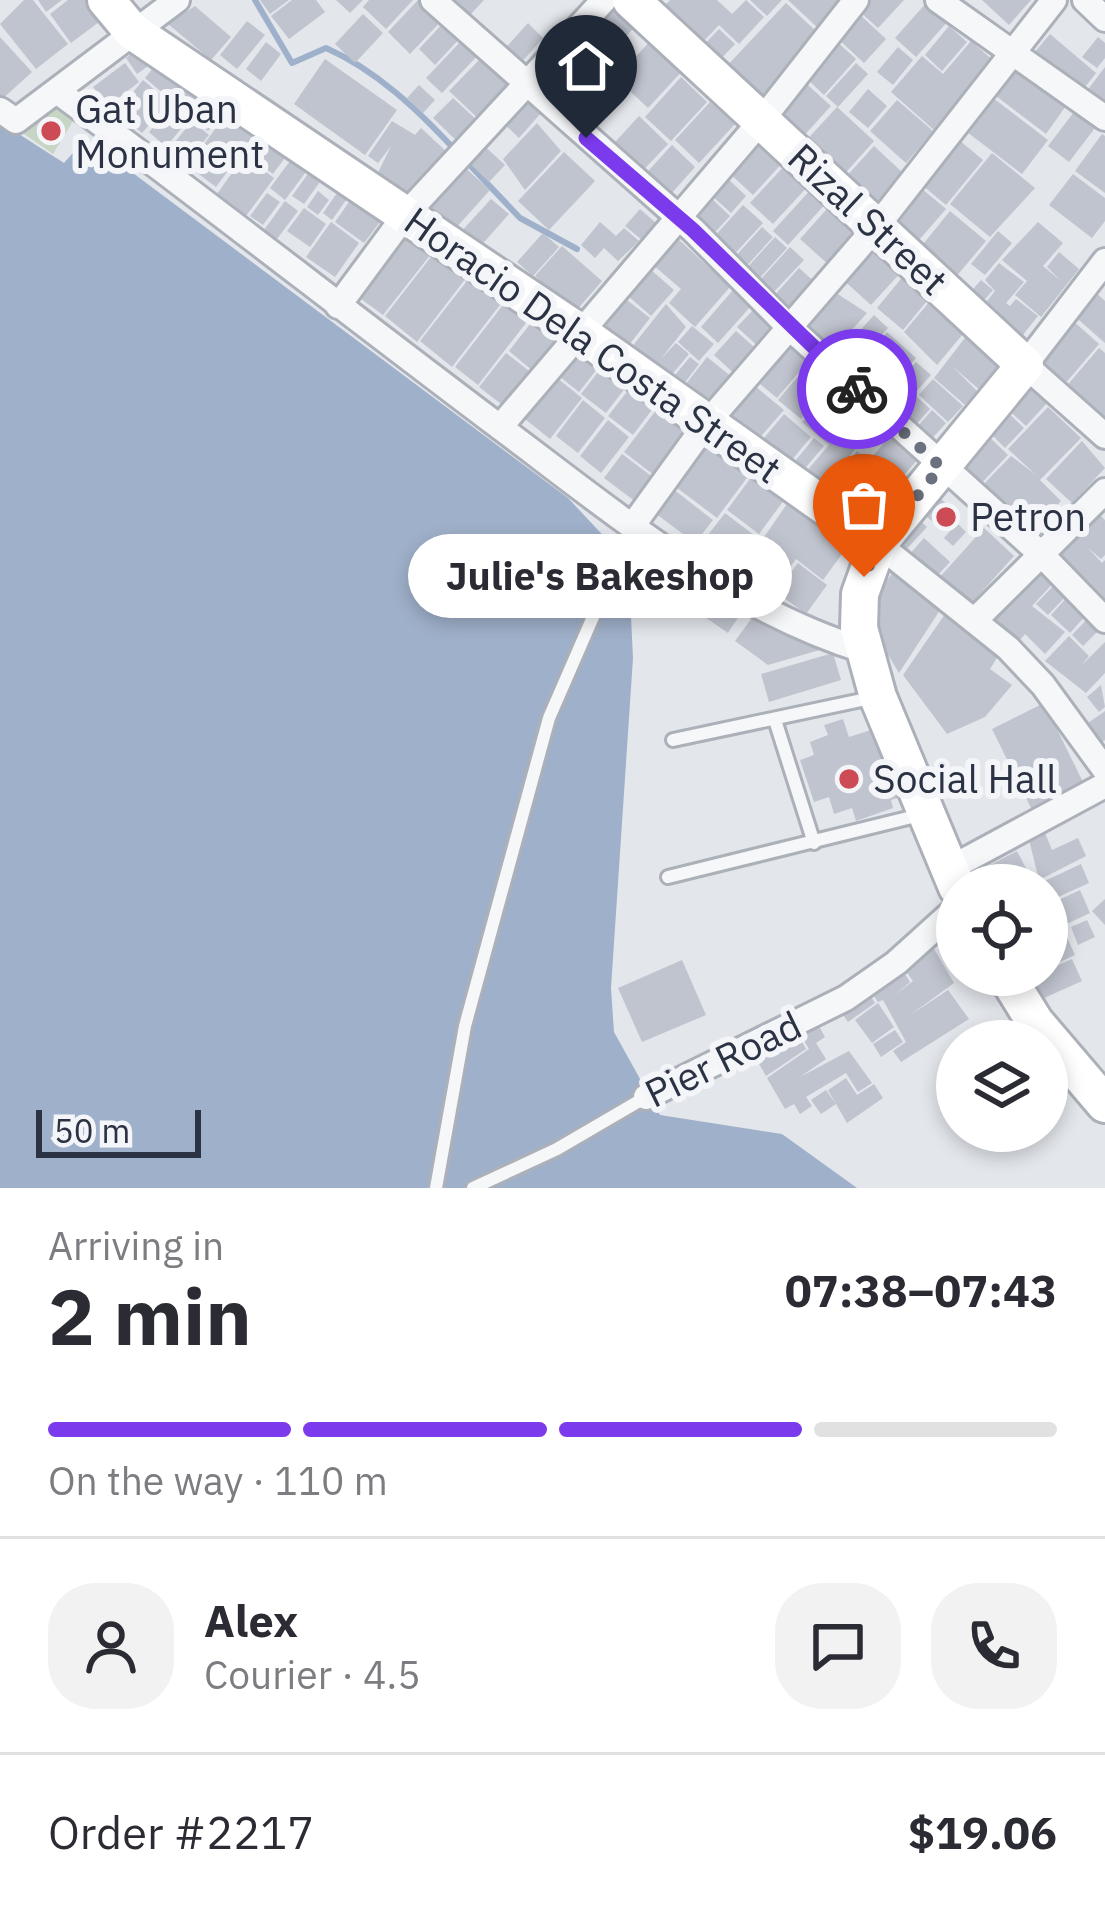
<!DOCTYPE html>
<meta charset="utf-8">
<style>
body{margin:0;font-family:"IBM Plex Sans",sans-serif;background:#f2f2f3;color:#2b2b33;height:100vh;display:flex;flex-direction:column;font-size:45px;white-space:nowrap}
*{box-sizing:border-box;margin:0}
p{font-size:39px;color:#7c7c81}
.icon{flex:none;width:66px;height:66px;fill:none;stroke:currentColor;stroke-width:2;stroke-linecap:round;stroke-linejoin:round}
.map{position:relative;height:1188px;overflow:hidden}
.drawer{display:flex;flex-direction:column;background:#fff;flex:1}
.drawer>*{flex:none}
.buttons{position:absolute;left:936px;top:864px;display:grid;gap:24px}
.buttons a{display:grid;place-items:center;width:132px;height:132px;border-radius:50%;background:#fff;box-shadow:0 6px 18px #0003;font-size:60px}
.scale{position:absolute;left:36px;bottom:30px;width:165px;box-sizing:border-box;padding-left:12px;border:6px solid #2b3243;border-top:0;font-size:33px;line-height:42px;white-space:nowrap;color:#2b3243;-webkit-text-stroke:9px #f3f5f8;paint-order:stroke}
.pin{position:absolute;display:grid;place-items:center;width:102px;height:102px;color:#fff;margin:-123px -51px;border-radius:50% 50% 50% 0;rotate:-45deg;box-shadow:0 0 12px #0007}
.pin .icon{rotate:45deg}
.courier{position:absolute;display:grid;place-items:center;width:120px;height:120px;margin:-60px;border:9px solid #7c3aed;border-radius:50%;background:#fff;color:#222;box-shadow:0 3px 15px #0007}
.bubble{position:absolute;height:84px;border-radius:42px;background:#fff;box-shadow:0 6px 18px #0003;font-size:39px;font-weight:700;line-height:84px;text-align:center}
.head em{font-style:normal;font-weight:700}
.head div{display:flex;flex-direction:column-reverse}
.head{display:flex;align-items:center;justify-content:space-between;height:204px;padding:0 48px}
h1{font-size:78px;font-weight:700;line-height:90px}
.bar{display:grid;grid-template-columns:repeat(4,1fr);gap:18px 12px;align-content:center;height:144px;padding:0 48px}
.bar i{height:15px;border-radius:9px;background:#e1e1e2}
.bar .active{background:#7c3aed}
.bar p{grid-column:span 4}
.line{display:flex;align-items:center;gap:30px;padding:0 48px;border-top:3px solid #e1e1e2}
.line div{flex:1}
.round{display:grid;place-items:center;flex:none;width:126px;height:126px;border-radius:48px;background:#f2f2f3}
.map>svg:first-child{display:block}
.green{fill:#c7d5c4}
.water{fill:#9fb0ca}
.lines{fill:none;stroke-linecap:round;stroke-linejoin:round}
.stream{stroke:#9fb0ca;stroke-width:6}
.building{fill:#c0c4ce}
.lane-casing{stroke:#acb0b9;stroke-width:18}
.street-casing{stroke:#acb0b9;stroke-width:30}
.secondary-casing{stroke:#acb0b9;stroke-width:42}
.lane{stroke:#f6f7f9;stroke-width:12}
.street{stroke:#f6f7f9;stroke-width:24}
.secondary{stroke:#fff;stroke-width:36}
.done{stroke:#6b717e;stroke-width:12;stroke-dasharray:0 21.6}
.route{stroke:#7c3aed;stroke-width:15}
.poi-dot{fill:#cd4b54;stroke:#f3f5f8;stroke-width:4.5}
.labels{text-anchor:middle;stroke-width:12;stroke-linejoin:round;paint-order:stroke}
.poi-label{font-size:39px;fill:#2b3243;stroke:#f3f5f8;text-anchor:start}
.street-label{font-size:39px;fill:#2b3243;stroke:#f3f5f8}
</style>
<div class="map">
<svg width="1105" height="1188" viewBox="0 0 1105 1188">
<rect width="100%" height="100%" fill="#e3e6eb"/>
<polygon class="green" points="52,99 76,116 53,154 14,127"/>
<polygon class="water" points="0,122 64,163 86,138 568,498 613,546 631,617 633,658 611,988 614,1032 660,1115 782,1134 857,1188 0,1188"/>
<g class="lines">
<g class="stream">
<path d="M 255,0 L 292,63 L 326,48 C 376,70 418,110 455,150"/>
<polyline points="464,159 520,218 577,249"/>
</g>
</g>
<g class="building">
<polygon points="24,0 33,0 68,44 36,69 0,24"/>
<polygon points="38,0 62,0 46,12"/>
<polygon points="68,0 89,0 103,19 71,43 50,14"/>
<polygon points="260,0 289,0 270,14"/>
<polygon points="292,0 316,0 325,12 289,39 271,16"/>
<polygon points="336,0 363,0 350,13"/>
<polygon points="369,0 413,0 386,29 363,7"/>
<polygon points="418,0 426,0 444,18 410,54 388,32"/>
<polygon points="455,0 484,0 470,15"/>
<polygon points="613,0 639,22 602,63 577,40"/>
<polygon points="670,0 717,0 732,14 746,0 764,17 739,44 719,25 699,46 658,12"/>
<polygon points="750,0 782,0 767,16"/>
<polygon points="788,0 839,0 843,3 819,29"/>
<polygon points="868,0 904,0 878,28 859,11"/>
<polygon points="982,0 1031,0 1009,25"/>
<polygon points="928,1 949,20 916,57 895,38"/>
<polygon points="786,3 819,34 756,102 723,70"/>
<polygon points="195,6 231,37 211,60 168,24"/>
<polygon points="857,12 886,39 864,63 835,36"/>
<polygon points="363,14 383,33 355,63 335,44"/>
<polygon points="247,21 265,35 237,69 220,55"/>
<polygon points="445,21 461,37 435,65 419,49"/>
<polygon points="528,23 543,38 518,66 502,52"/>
<polygon points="949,26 967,42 942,71 925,55"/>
<polygon points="719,29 735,44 716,64 700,49"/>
<polygon points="1050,34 1096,73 1082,91 1034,53"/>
<polygon points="0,37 32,72 0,101"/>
<polygon points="1098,37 1105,43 1105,58 1097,68 1082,57"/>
<polygon points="464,38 480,53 442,93 426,78"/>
<polygon points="653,38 685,68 648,108 616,78"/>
<polygon points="834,39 856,59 824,95 802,74"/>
<polygon points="971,41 995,62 934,130 891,92 922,56 943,74"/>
<polygon points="266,42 281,54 261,81 246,69"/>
<polygon points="573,42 605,71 570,108 539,80"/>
<polygon points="146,43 158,59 137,74 126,58"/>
<polygon points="898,47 913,60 893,85 877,72"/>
<polygon points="166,52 192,75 171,100 145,78"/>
<polygon points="482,57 517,90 484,124 449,91"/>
<polygon points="325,59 397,110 365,155 294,104"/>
<polygon points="125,63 139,82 108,106 93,87"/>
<polygon points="856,63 868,74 838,107 826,96"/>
<polygon points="1019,66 1068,103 1046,134 996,96"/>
<polygon points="1105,67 1105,100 1102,104 1086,92"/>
<polygon points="197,76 230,104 208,131 174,103"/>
<polygon points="681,77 707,102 671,141 645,117"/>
<polygon points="800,78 831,106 800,140 769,112"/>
<polygon points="143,80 169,102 142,133 117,112"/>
<polygon points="419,85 435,100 423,113 407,98"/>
<polygon points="868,89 887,106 868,128 849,112"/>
<polygon points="523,96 541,113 519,138 500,120"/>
<polygon points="453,98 480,123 460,144 433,118"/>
<polygon points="993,98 1048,140 1022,174 967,132"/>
<polygon points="897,100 933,131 906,163 870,131"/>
<polygon points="710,102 735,124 699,163 675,140"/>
<polygon points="172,105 189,119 166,147 149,132"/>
<polygon points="232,106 260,127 216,187 188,166"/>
<polygon points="837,107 874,141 841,178 803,144"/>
<polygon points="1074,112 1095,128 1069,162 1048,146"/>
<polygon points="639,116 668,144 635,179 606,152"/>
<polygon points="192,121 209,135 186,162 170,148"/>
<polygon points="392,121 415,135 421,128 450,155 405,210 376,177 391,146 378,163 368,156"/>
<polygon points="537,123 561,151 525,190 503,159"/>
<polygon points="263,126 273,134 254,160 244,153"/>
<polygon points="760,134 786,159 753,195 727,171"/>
<polygon points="1102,134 1105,136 1105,193 1075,171"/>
<polygon points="276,136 292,148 273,174 257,162"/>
<polygon points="959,140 983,160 946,205 922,185"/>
<polygon points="480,142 505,165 489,182 465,159"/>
<polygon points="672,145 695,167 663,203 639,181"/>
<polygon points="874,146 903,173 873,206 844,179"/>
<polygon points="564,152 595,181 549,230 518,201"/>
<polygon points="296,153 311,165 285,200 270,188"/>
<polygon points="992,153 1035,188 990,237 950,204"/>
<polygon points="244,156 274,178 246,216 217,194"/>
<polygon points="787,163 810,184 773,224 750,203"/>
<polygon points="463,166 490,190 455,229 428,205"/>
<polygon points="310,171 322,179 304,204 292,196"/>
<polygon points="1073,174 1105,198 1105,221 1092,238 1049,205"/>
<polygon points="726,177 746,196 731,213 710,194"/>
<polygon points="342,186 351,193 332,220 323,213"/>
<polygon points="814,186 829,200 788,245 773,231"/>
<polygon points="921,188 946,209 913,247 888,226"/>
<polygon points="318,191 329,200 318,215 307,207"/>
<polygon points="356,192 386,214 364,243 335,222"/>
<polygon points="267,193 280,202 263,225 250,216"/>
<polygon points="709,196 730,216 707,241 686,221"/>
<polygon points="491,199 509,214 478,249 460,233"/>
<polygon points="835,200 864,227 829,265 800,239"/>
<polygon points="285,201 298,211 277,239 264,230"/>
<polygon points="743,205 763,223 731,258 711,240"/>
<polygon points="304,208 326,224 310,247 287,231"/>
<polygon points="640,209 656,223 642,240 625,226"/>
<polygon points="950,211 986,241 950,284 915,254"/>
<polygon points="331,222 359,243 335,277 306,257"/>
<polygon points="600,222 616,236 624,228 639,241 618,261 604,248 595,258 581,245"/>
<polygon points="1038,222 1063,243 1043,266 1061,281 1047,267 1059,252 1079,269 1041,317 1015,295 1027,281 1002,260"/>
<polygon points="762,227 773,237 743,270 732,260"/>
<polygon points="998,231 1012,243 985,275 971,264"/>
<polygon points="543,233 559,247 533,276 517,262"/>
<polygon points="405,234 431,254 383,315 357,296"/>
<polygon points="676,237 730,287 695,327 669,303 681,289 652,264"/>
<polygon points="775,237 787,248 757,281 745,270"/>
<polygon points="872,241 904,269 871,305 840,277"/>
<polygon points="562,246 602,281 575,312 535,276"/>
<polygon points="790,247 804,260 771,295 758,282"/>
<polygon points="434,253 466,278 417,342 385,316"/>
<polygon points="999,263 1024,282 1006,303 1010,306 1016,299 1038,316 1018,341 983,306 995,291 985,280"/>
<polygon points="799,268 818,285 792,314 773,297"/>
<polygon points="650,269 674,290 651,316 627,295"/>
<polygon points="474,272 506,297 452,367 420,341"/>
<polygon points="905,274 931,296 903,330 877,308"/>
<polygon points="981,280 993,290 979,306 967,296"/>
<polygon points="830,289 867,313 832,352 800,324"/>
<polygon points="733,290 751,306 718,343 701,327"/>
<polygon points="1093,290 1105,301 1105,343 1072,314"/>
<polygon points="623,297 650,318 625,350 598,329"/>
<polygon points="931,300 968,328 937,365 904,332"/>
<polygon points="506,301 529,319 478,385 455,367"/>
<polygon points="666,304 686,327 660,360 676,343 689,354 665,383 627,353"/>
<polygon points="755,308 780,331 763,351 737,327"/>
<polygon points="874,315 888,328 872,346 857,334"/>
<polygon points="534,319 564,344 539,376 509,351"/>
<polygon points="1071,319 1099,344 1064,385 1035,359"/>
<polygon points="692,326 714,344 699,361 678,342"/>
<polygon points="971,330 1006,360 981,391 952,366 977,391 965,405 934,378"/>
<polygon points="736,331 762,354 740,379 714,355"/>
<polygon points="887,332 916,358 880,399 851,373"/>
<polygon points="856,336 868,347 849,369 836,357"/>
<polygon points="787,337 811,358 777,398 753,378"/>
<polygon points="577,344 602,363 579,392 554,372"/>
<polygon points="1099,348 1105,353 1105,421 1064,389"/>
<polygon points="506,353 537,377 510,411 479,387"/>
<polygon points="690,357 699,364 680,389 670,381"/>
<polygon points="707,357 738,382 713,414 682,389"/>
<polygon points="812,360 834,379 801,419 778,400"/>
<polygon points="916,362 931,375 895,415 881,402"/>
<polygon points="605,363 629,383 606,413 581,394"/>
<polygon points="552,374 582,398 550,439 520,415"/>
<polygon points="933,379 963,406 948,422 919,395"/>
<polygon points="750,382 784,410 755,443 722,416"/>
<polygon points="1024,382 1047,403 1026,426 1002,404"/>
<polygon points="633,384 657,403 633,435 608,416"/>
<polygon points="834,384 860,405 854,412 873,428 822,489 804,474 829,445 802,422"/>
<polygon points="916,396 930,409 911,430 897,417"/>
<polygon points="583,400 605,418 578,453 556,436"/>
<polygon points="1048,407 1081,438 1040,480 1061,501 1030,534 977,491 1011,456 1036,475 1008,449"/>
<polygon points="1003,408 1024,428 1005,448 985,428"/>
<polygon points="657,409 692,435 659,479 624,452"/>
<polygon points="932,410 946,423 927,444 913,432"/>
<polygon points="784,414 811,437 786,467 759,444"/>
<polygon points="608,420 629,437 601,473 580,456"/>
<polygon points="982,430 1008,455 977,488 951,463"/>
<polygon points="703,434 752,471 717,518 668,481"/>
<polygon points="890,436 918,459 899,481 871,458"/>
<polygon points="814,438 824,446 801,473 791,466"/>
<polygon points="1082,441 1105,468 1072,503 1046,479"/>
<polygon points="857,451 894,483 869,512 855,500 849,508 826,489"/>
<polygon points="622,454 658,481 640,505 604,478"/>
<polygon points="755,472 787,496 759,534 727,510"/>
<polygon points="673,489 713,520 695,543 655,513"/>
<polygon points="791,498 850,543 823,580 796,559 770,594 740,572"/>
<polygon points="941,499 958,514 943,531 926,516"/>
<polygon points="725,513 759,539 735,570 701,544"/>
<polygon points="912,513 927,527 903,553 888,539"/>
<polygon points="1098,513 1105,520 1105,555 1101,559 1087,547 1102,563 1105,560 1105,609 1050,559"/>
<polygon points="957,523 966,532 953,546 944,538"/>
<polygon points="984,528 1014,556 969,606 939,578"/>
<polygon points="924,538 950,562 933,580 907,557"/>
<polygon points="798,563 827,585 806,614 776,592"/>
<polygon points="1040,567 1055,581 1032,606 1065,632 1045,654 1025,634 1019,641 994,618"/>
<polygon points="893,572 942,607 899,673 871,626 870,604"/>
<polygon points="1056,583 1068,594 1048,615 1036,604"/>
<polygon points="717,593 743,610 728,633 702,615"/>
<polygon points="1069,595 1088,613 1070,633 1051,615"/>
<polygon points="757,611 823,649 768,665 735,641"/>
<polygon points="945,614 998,656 990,669 1012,685 985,717 947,734 903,675"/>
<polygon points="1088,618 1100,629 1083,646 1072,635"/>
<polygon points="1069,636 1089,656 1081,666 1105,642 1105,673 1086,693 1045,661"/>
<polygon points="833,653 841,680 769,702 761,674"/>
<polygon points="1101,685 1105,707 1099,712 1087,697"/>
<polygon points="1044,703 1084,784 1032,810 992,729"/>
<polygon points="1105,711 1105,740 1098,745 1085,725"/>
<polygon points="843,719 849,737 874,729 898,798 891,800 893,808 856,821 852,808 834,814 829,797 814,802 800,760 814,755 810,742 828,735 824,725"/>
<polygon points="1045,833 1052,850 1078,838 1086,856 1039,880 1029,840"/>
<polygon points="1017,851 1029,874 1009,885 973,885 969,876"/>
<polygon points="1081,864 1089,883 1047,902 1047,885 1014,885 1032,876 1036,885"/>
<polygon points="1080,890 1090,913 1058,928 1048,905"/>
<polygon points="1105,899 1105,925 1092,911"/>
<polygon points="1087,920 1095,937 1078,945 1071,927"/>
<polygon points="1064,931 1075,955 1047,968 1047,938"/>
<polygon points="930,942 954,983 909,1016 948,990 969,1019 901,1062 893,1051 906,1042 883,1000 878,1002 867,986 899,965 910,982 895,995 913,981 901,964"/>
<polygon points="1072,959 1082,981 1042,999 1032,977"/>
<polygon points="682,960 706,1015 642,1042 618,988"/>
<polygon points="865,987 875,1003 848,1022 837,1006"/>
<polygon points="878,1003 894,1027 872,1043 855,1020"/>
<polygon points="815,1019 825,1037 816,1043 826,1059 800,1077 849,1051 872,1083 858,1092 846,1073 806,1097 812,1106 800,1114 794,1104 785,1109 767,1078 809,1049 797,1029"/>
<polygon points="795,1029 806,1049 766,1076 752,1052"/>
<polygon points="895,1030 903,1042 881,1057 873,1044"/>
<polygon points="846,1078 857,1095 874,1084 883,1098 847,1123 828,1090"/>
<polygon points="826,1090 836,1104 821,1114 811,1100"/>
</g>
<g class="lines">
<defs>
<g id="lane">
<polyline points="775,720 814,843"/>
<polyline points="673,740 871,698"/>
<polyline points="668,877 920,815"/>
<polyline points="436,1188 465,1026 549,718 633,525"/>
<polyline points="473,1188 557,1149 646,1097"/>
</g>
<g id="street">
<polyline points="433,0 693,230 790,328 1041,554 1105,620"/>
<polyline points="938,0 1105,118"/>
<polyline points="1085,0 1105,19"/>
<path d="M 57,91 C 204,200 347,312 493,422 C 607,507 726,608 863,650"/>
<polyline points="0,110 16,121 177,0"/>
<polyline points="1105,261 1025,365 1105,436"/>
<polyline points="338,306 406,214 604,0"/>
<polyline points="500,427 761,121 856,0"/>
<polyline points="633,525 706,424 877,226 1054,0"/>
<polyline points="878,544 1008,648 1043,685 1105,770"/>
<polyline points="975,620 1105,491"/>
<polyline points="949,869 1105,785"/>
<polyline points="646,1097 846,998 896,963 957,908"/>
</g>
<g id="secondary">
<polyline points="106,0 132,31 579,332 878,544"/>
<polyline points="631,0 1025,365 878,544 860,594 859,628 878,697 957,887"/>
<polyline points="1006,975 1035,1022 1105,1104"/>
</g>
</defs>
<use href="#lane" class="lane-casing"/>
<use href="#street" class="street-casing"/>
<use href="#secondary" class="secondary-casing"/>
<use href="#lane" class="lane"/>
<use href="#street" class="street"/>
<use href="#secondary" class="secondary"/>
</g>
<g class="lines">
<polyline class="done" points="857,389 941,467 878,544 864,577"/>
<polyline class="route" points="586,138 693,230 857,389"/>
</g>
<g class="poi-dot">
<circle cx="51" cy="131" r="12"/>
<circle cx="946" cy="517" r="12"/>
<circle cx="849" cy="779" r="12"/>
</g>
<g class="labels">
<g class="poi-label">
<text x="75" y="123">Gat Uban<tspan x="75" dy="45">Monument</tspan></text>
<text x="970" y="531">Petron</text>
<text x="873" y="793">Social Hall</text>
</g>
<g class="street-label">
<text transform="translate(868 219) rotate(43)" y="14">Rizal Street</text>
<text transform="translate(593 345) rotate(35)" y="14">Horacio Dela Costa Street</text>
<text transform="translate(723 1059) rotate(-26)" y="14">Pier Road</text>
</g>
</g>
</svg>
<div class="buttons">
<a><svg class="icon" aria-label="locate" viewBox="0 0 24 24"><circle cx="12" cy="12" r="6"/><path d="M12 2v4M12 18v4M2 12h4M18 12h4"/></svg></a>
<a><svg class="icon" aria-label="layers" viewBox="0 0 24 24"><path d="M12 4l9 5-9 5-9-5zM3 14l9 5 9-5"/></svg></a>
</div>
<div class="scale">50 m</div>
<div class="pin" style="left:864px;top:577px;background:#ea580c"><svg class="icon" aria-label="bag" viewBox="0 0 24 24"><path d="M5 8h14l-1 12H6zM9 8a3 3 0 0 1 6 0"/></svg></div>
<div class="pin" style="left:586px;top:138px;background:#1f2937"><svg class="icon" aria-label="home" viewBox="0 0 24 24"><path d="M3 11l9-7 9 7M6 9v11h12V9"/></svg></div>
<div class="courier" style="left:857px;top:389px"><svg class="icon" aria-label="bike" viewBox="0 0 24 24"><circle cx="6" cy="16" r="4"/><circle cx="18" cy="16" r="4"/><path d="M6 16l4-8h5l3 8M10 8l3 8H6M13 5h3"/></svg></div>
<div class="bubble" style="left:408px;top:534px;width:384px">Julie's Bakeshop</div>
</div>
<section class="drawer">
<div class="head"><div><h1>2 min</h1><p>Arriving in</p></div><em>07:38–07:43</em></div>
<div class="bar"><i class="active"></i><i class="active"></i><i class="active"></i><i></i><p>On the way · 110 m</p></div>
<div class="line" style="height:216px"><a class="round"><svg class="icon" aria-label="person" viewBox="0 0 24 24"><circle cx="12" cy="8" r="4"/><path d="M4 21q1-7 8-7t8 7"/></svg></a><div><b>Alex</b><p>Courier · 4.5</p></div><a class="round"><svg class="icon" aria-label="chat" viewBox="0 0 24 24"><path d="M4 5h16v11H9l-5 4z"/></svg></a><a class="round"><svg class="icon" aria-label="phone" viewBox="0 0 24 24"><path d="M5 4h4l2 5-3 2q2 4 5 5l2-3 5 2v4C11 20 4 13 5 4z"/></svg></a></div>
<div class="line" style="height:156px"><div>Order #2217</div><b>$19.06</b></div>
</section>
